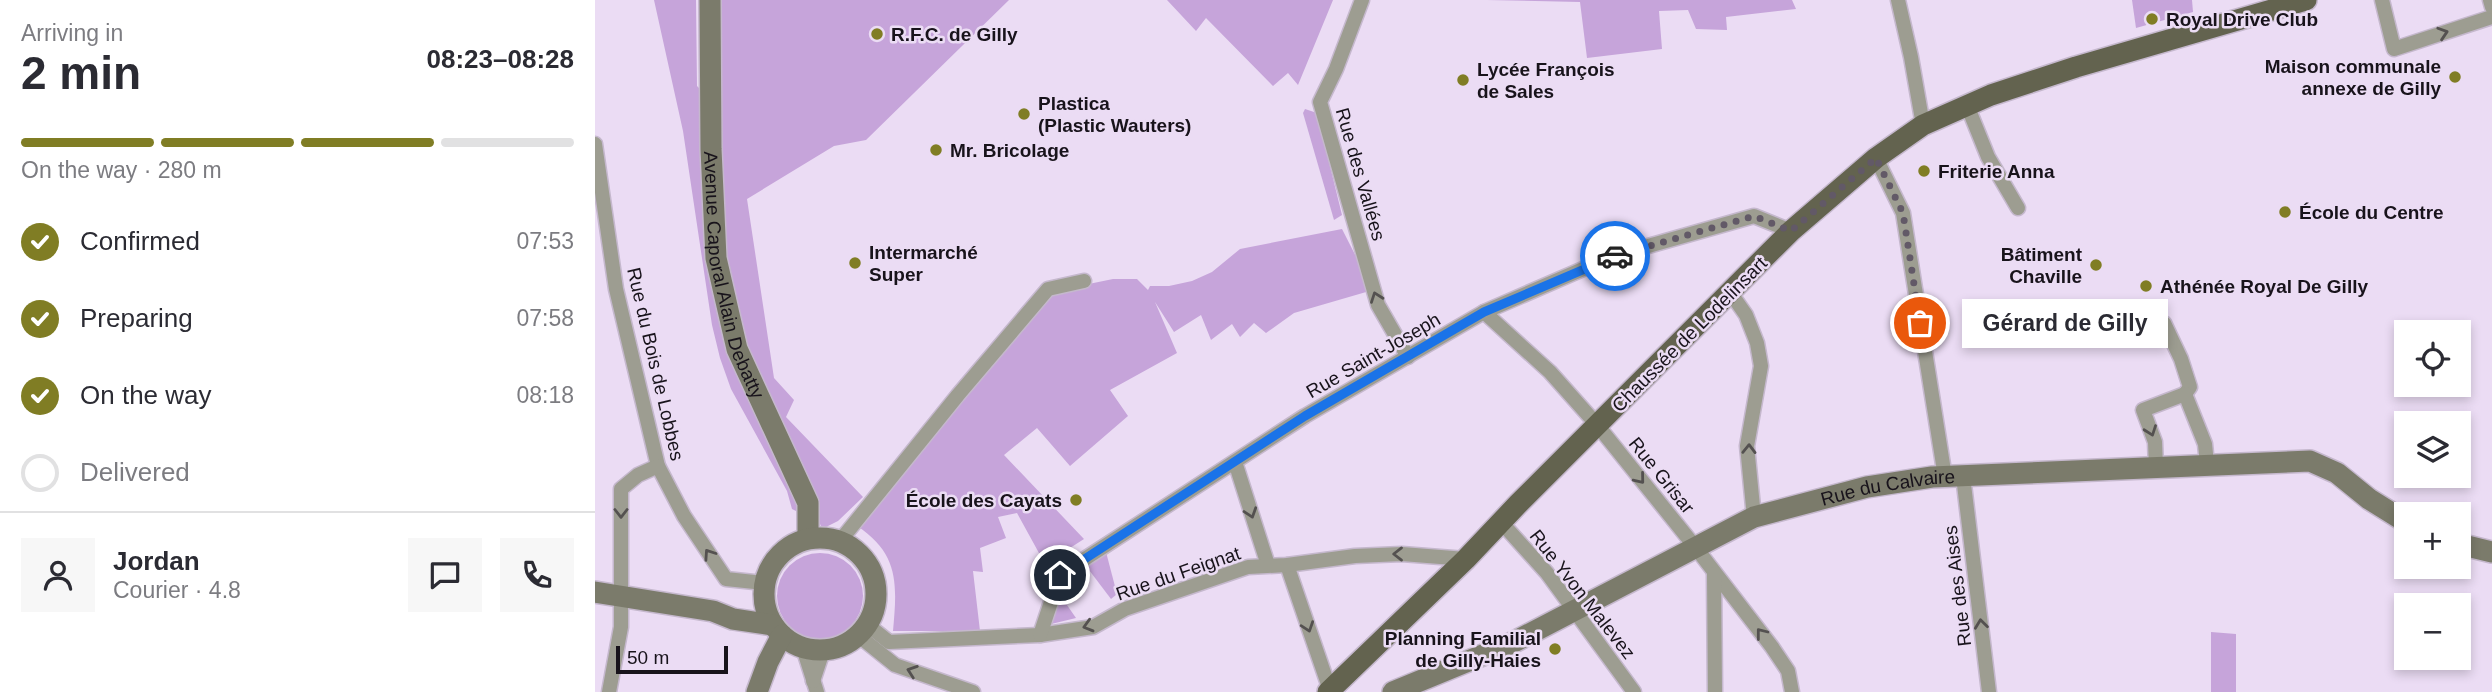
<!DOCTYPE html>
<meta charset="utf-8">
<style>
body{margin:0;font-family:Arial,sans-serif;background:#f7f7f7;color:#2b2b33;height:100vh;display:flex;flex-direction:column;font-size:26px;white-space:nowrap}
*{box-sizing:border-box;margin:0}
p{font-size:23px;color:#7c7c81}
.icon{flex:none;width:38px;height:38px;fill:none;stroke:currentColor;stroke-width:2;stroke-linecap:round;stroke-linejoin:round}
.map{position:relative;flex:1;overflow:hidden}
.panel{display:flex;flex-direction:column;background:#fff;width:595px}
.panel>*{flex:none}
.buttons{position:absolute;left:1799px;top:320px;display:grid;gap:14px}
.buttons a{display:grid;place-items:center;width:77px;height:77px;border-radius:0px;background:#fff;box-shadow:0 4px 10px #0003;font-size:35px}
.scale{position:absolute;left:21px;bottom:18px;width:112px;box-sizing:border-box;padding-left:7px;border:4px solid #18131b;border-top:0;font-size:19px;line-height:24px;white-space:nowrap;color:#18131b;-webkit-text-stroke:5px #ebdcf4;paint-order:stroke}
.pin{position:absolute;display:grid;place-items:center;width:60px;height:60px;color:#fff;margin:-30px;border:4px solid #fff;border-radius:50%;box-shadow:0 2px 7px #0007}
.courier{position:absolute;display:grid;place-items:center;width:70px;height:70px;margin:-35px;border:5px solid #1a73e8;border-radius:50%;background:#fff;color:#222;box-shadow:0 2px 9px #0007}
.bubble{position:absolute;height:49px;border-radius:0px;background:#fff;box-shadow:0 4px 10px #0003;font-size:23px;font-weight:800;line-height:49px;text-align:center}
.overview em{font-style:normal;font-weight:800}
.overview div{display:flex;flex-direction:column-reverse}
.overview{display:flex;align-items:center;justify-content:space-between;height:119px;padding:0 21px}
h1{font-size:46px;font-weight:800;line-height:52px}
.bar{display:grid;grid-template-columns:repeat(4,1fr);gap:10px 7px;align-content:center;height:84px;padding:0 21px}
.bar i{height:9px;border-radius:5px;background:#e1e1e2}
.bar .on{background:#807d24}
.bar p{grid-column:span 4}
.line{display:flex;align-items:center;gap:18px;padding:0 21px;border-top:2px solid #e1e1e2}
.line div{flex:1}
.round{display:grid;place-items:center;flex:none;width:74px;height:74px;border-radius:0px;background:#f7f7f7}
ol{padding:0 21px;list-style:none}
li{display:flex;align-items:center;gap:21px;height:77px}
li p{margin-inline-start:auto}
li .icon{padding:7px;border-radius:50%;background:#807d24;color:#fff;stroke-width:4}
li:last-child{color:#7c7c81}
li i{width:38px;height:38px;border:4px solid #e1e1e2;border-radius:50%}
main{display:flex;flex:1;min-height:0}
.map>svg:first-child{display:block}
.green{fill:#c6a4da}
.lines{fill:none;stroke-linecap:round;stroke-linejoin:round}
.street-casing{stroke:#c5b8cd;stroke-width:17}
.secondary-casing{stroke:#c5b8cd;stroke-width:24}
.primary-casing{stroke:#c5b8cd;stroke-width:24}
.street{stroke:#9d9d91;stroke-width:14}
.secondary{stroke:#7b7b6b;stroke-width:21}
.primary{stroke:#63634f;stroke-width:21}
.oneway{stroke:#545150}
.done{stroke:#625967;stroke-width:7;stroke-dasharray:0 12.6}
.route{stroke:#1a73e8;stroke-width:9}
.poi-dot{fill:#807d24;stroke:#ebdcf4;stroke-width:2.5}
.labels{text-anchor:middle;stroke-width:5;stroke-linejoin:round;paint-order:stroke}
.poi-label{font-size:19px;font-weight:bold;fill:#18131b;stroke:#ebdcf4;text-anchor:start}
.street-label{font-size:19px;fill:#18131b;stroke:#ebdcf4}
</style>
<main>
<section class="panel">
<div class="overview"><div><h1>2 min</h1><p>Arriving in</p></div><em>08:23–08:28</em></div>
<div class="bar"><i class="on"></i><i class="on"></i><i class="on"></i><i></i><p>On the way · 280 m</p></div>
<ol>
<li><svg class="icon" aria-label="check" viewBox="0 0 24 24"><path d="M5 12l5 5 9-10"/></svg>Confirmed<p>07:53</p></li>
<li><svg class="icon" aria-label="check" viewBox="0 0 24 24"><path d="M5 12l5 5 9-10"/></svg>Preparing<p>07:58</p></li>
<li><svg class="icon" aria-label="check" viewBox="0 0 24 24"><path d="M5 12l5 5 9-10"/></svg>On the way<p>08:18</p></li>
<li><i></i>Delivered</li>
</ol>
<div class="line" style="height:126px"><a class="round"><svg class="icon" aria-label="person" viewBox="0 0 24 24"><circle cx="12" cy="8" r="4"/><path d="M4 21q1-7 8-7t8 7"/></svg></a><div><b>Jordan</b><p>Courier · 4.8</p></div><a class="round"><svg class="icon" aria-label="chat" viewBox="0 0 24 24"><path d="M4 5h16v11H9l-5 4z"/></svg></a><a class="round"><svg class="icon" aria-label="phone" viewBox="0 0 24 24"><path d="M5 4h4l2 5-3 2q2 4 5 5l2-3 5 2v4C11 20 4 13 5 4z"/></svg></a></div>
</section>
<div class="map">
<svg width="1897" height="692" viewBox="0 0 1897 692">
<rect width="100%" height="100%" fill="#ebdcf4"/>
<g class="green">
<polygon points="59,0 101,0 102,86 108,92 110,238 128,340 140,367 197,483 205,513 197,509 192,491 136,389 125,358 117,325 88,131"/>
<polygon points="124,0 414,0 271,140 239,146 152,199 179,378 199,400 191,417 268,497 243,521 227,529 196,449 155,366 124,272"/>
<polygon points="572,0 738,0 703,85 693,73 678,86 611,18 601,31"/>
<polygon points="892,0 1197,0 1201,9 1131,17 1132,30 1101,29 1093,10 1064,11 1067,49 992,58 985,2"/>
<polygon points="1537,0 1597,0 1598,12 1541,28"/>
<polygon points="710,109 722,113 747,215 739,220 708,113"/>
<path d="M 747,229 L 778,290 L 699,313 L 671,333 L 659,323 L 645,337 L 637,324 L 616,340 L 606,315 L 579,332 L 560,302 L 582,353 L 515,390 L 533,416 L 475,466 L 442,428 L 409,455 L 489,539 L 450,564 L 422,513 L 403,517 L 411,538 L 385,548 L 388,572 L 378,571 L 385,631 L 298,631 C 302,586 305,554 262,526 L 450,293 L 518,279 L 542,279 L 553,290 L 555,286 L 574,286 L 597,281 L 617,272 L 645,249 Z"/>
<polygon points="511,552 522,594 516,599 491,566"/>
<circle cx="225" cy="596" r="43"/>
<polygon points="465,575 475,588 465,595 481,618 448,626"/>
<polygon points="1616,632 1641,634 1641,692 1616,692"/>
</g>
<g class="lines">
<defs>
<g id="street">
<polyline points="767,0 741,69 725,102 783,305 813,357"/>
<polyline points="1303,0 1316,57 1328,125"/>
<polyline points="1787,0 1799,49 1897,17"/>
<polyline points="1895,0 1897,7"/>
<polyline points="1372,105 1393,157 1423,208"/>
<polyline points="0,144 21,289 63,466 89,516 131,579 169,583"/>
<polyline points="1281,158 1308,213 1350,477"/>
<polyline points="1135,292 1151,315 1162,343 1166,366 1152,446 1159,517"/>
<polyline points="889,312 955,372 1003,426 1101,548 1177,647 1193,671 1197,692"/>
<polyline points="1569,323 1586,359 1595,387 1590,394"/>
<polyline points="640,462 673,565"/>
<polyline points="1561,467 1560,442 1548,410 1590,394 1610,444 1612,464"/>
<polyline points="1368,476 1394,692"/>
<polyline points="906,522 952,573 1039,692"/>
<polyline points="245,541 363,395 453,289 489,281"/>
<polyline points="692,565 735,690"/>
<polyline points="1119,574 1120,692"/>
<polyline points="274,626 294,642 445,635 498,627 530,609 653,567 692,565 760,556 807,554 871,559"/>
<polyline points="445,635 465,575 710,416 889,312 1018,256 1159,216 1196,231"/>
<polyline points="264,636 300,665 378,692"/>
<polyline points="208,648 222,692"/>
<polyline points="218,681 228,651"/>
<polyline points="14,692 26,627 26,489 43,475 63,466"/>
</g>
<g id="secondary">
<path id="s1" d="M 115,0 L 116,149 L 121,258 L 142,349 L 213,503 L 213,538"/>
<circle cx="225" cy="594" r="56"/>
<polyline points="1864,544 1897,552"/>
<polyline points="0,592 118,611 138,619 178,625"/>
<polyline points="162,692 173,662 187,635"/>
<path id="s2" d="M 798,692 L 917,643 L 1159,517 L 1272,487 L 1337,477 L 1715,461 L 1742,473 L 1774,499 L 1811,522"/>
</g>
<polyline id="primary" points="733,692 871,559 923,504 1196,231 1281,158 1328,125 1396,95 1481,67 1711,0"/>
</defs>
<use href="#street" class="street-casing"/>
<use href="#secondary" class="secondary-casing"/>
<use href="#primary" class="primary-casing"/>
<use href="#street" class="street"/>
<use href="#secondary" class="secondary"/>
<use href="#primary" class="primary"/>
</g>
<defs><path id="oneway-chevron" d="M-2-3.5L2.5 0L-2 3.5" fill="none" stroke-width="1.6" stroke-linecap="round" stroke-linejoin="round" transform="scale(1.75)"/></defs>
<g class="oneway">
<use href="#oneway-chevron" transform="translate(1848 33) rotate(-18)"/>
<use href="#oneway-chevron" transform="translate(781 297) rotate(-110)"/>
<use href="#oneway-chevron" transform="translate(1556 431) rotate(70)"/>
<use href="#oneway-chevron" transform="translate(1154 449) rotate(-89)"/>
<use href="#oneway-chevron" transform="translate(1045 479) rotate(51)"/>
<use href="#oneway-chevron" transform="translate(26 513) rotate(90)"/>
<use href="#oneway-chevron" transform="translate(656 513) rotate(72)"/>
<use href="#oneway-chevron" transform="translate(114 554) rotate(-124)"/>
<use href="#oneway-chevron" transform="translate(803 554) rotate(180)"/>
<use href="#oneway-chevron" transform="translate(1386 624) rotate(-97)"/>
<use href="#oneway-chevron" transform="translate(493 626) rotate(164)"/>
<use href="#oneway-chevron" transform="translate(713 627) rotate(71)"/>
<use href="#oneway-chevron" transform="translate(1166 633) rotate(-128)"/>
<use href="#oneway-chevron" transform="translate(317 671) rotate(-161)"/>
</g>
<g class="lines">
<polyline class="done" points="1020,256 1159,216 1196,231 1281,158 1308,213 1325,323"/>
<polyline class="route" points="465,575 710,416 870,323 889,312 1020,256"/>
</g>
<g class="poi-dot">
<circle cx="1557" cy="19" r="7"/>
<circle cx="282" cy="34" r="7"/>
<circle cx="1860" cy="77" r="7"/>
<circle cx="868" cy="80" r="7"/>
<circle cx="429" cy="114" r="7"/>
<circle cx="341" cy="150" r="7"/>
<circle cx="1329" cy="171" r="7"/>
<circle cx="1690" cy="212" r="7"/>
<circle cx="260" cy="263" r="7"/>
<circle cx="1501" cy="265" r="7"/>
<circle cx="1551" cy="286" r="7"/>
<circle cx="481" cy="500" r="7"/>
<circle cx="960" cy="649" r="7"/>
</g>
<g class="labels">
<g class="poi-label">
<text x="1571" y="26">Royal Drive Club</text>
<text x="296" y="41">R.F.C. de Gilly</text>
<text x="1846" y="73" text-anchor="end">Maison communale<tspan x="1846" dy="22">annexe de Gilly</tspan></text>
<text x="882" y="76">Lycée François<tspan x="882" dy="22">de Sales</tspan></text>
<text x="443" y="110">Plastica<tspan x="443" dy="22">(Plastic Wauters)</tspan></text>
<text x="355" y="157">Mr. Bricolage</text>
<text x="1343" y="178">Friterie Anna</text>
<text x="1704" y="219">École du Centre</text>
<text x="274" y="259">Intermarché<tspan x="274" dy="22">Super</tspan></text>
<text x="1487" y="261" text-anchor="end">Bâtiment<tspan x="1487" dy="22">Chaville</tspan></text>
<text x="1565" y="293">Athénée Royal De Gilly</text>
<text x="467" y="507" text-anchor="end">École des Cayats</text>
<text x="946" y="645" text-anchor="end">Planning Familial<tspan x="946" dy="22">de Gilly-Haies</tspan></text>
</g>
<g class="street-label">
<text transform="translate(766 174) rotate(74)" y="7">Rue des Vallées</text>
<text dy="7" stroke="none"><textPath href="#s1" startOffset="278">Avenue Caporal Alain Debatty</textPath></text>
<text transform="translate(1094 334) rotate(-45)" y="7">Chaussée de Lodelinsart</text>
<text transform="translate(778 355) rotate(-30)" y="7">Rue Saint-Joseph</text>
<text transform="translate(61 364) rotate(77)" y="7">Rue du Bois de Lobbes</text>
<text transform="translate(1067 475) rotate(51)" y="7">Rue Grisar</text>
<text dy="7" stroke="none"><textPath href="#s2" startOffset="539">Rue du Calvaire</textPath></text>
<text transform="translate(583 573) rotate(-19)" y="7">Rue du Feignat</text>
<text transform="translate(1362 586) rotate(-97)" y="7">Rue des Aises</text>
<text transform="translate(988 594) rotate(52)" y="7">Rue Yvon Malevez</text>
</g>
</g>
</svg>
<div class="buttons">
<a><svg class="icon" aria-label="locate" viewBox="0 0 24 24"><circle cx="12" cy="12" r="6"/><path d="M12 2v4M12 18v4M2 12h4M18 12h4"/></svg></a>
<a><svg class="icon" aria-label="layers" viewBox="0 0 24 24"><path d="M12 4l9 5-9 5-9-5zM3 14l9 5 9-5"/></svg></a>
<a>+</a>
<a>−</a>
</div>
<div class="scale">50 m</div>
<div class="pin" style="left:1325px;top:323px;background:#ea580c"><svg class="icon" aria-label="bag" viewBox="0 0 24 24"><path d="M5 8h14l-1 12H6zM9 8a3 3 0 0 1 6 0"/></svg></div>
<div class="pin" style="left:465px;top:575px;background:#1f2937"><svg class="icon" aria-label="home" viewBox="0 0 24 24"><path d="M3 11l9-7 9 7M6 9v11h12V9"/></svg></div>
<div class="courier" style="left:1020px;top:256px"><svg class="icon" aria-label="car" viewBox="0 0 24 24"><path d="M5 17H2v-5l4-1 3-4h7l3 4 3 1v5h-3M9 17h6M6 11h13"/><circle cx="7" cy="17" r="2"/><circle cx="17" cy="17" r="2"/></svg></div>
<div class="bubble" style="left:1367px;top:299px;width:206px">Gérard de Gilly</div>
</div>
</main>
